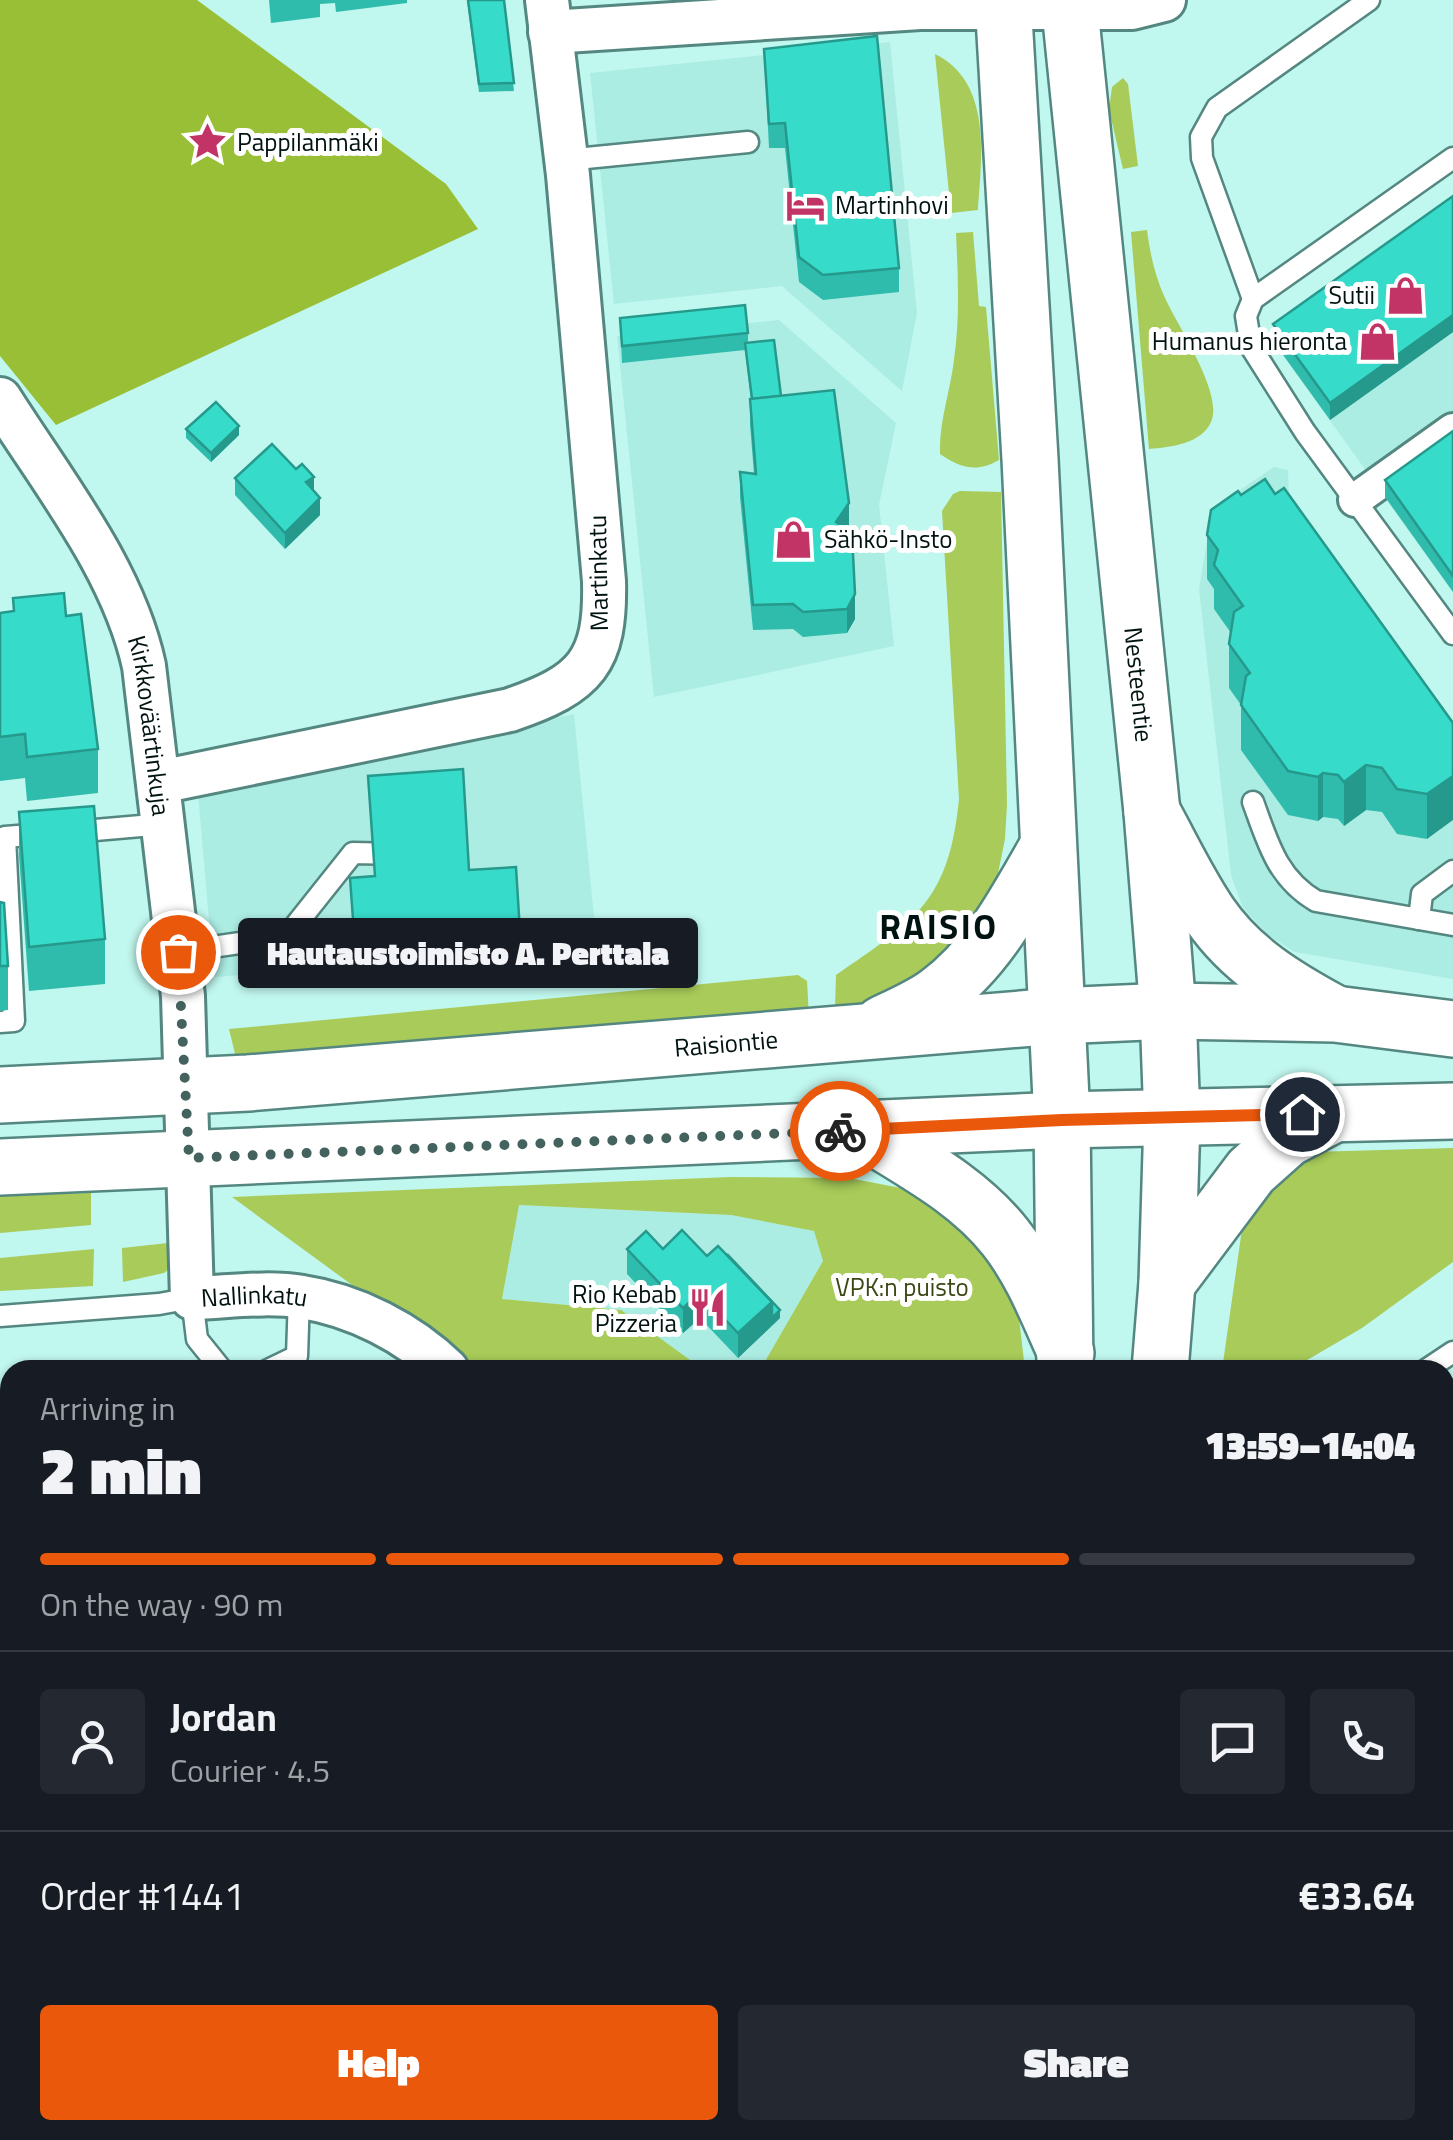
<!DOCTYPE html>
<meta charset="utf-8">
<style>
body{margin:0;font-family:"Titillium Web",sans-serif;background:#242831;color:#f1f3f6;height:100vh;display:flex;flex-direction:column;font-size:38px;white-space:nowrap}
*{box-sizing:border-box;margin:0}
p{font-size:32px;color:#9ea1a6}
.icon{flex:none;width:55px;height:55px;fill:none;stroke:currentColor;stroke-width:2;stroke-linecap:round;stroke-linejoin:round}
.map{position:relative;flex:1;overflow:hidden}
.sheet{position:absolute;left:0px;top:1360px;width:1455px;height:780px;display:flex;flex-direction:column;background:#171b24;border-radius:30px 30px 0 0;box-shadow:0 2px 8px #0004}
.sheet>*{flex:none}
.pin{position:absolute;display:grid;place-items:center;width:85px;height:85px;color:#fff;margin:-42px;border:5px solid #fff;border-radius:50%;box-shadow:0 2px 10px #0007}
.courier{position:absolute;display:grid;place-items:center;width:100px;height:100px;margin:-50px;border:8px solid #ea580c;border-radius:50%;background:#fff;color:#222;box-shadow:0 2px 12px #0007}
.bubble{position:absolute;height:70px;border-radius:10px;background:#171b24;box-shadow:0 2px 8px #0004;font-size:32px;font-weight:800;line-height:70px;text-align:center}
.overview em{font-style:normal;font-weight:800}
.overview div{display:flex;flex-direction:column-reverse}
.overview{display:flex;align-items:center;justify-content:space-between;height:170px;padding:0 40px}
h1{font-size:65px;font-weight:800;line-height:75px}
.bar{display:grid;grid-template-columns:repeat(4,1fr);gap:15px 10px;align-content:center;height:120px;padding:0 40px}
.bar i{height:12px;border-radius:8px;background:#363941}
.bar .on{background:#ea580c}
.bar p{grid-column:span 4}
.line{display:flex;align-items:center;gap:25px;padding:0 40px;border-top:2px solid #363941}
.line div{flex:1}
.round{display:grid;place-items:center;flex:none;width:105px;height:105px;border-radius:10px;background:#242831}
.primary-button{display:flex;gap:20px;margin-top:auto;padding:20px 40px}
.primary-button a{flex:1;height:115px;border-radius:10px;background:#ea580c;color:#fff;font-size:40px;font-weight:800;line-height:115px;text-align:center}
.primary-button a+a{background:#242831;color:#f1f3f6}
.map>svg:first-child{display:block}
.built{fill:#acede3}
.green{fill:#a8cb59}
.forest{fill:#99bf37}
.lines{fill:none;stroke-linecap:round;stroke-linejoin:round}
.service-casing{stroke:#548780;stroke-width:25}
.pedestrian-casing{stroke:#548780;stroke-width:38}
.minor-casing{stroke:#548780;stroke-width:48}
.secondary-casing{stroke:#548780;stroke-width:60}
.primary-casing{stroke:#548780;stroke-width:60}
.service{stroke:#fff;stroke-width:20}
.pedestrian{stroke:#fff;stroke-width:32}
.minor{stroke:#fff;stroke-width:42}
.secondary{stroke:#fff;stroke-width:55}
.primary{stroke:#fff;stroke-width:55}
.wall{fill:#2fbcad}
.shaded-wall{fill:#26998d}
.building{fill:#37dbc9;stroke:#26998d;stroke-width:2.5}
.done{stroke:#44635e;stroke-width:10;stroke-dasharray:0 18}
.route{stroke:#ea580c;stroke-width:12}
.labels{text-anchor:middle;stroke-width:10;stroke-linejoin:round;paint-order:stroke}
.poi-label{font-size:25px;fill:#011311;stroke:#fff;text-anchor:start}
.street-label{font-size:25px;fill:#011311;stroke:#fff}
.park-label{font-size:25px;fill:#394814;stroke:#fff}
.district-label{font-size:35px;font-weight:bold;letter-spacing:2.5px;fill:#011311;stroke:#fff}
</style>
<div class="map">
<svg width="1453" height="2140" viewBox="0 0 1453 2140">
<rect width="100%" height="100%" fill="#c0f7ee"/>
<g class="built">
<polygon points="890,42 917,313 902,391 782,286 614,304 590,73"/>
<polygon points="1453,213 1453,592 1273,341"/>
<polygon points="779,320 896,423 879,505 894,646 654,697 617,336"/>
<polygon points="1274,467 1288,470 1289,498 1453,727 1453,979 1295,952 1268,935 1243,908 1231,875 1199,589 1207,541 1237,492"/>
<polygon points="574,714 597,947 214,977 198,794"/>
<polygon points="518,1205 731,1215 814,1231 823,1261 760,1370 704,1370 621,1310 502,1299"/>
</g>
<g class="green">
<path d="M 935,54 C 992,82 982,156 978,210 L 951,213 Z"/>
<polygon points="1123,78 1128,84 1138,166 1123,169 1109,110 1112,87"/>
<path d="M 1147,230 C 1150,254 1155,276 1165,298 C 1177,325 1224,394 1211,422 C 1201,444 1171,447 1149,449 L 1131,232 Z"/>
<path d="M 973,232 L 979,306 L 986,307 L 999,460 C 976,473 961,468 940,454 C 939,421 950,393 954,360 C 960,318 958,276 956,233 Z"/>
<path d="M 960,491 L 1001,492 L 1007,804 L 1005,839 L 996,883 L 968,946 L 878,1004 L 835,1008 L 836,975 C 916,920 949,901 959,799 L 942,511 L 953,494 Z"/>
<polygon points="798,975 807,981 809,1018 236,1058 229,1029"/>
<polygon points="1453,1148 1453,1262 1362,1328 1290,1370 1222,1370 1242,1229 1254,1207 1284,1173 1311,1152"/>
<polygon points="731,1177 849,1178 911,1190 970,1235 1003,1284 1019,1318 1025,1370 760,1370 823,1261 814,1231 731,1215 519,1205 502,1299 621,1310 704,1370 468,1370 232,1197"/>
<polygon points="91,1193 91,1225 0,1233 0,1195"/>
<polygon points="168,1243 174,1265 164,1273 123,1282 122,1248"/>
<polygon points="94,1249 93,1286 0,1291 0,1258"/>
<polygon points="1445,1523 1453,1527 1453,1685 1445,1680"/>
<polygon points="10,1648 10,2130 360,2130 365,2140 0,2140 0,1652"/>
</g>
<polygon class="forest" points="0,0 197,0 446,184 478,229 56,425 0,356"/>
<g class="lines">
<defs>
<g id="service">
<polyline points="1453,158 1253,299 1246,316 1251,347 1305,432 1453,634"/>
<polyline points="566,160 748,142"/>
<polyline points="1253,299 1202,158 1201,137 1217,108 1369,0"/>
<path d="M 1253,802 C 1268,843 1277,878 1316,901 L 1453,925"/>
<polyline points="72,832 164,824"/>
<polyline points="1419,919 1422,894 1453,871"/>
<polyline points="178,952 287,936 353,853 400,854"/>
<polyline points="0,1022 14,1021 5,837 43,834"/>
<polyline points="0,1316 159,1304 192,1298 197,1339 222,1370"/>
<polyline points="268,1370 297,1356 299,1296"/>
<polyline points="1426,1370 1453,1352"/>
<polyline points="1445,1792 1453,1797"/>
<polyline points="360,2130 365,2140"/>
<polyline points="1357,2130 1372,2140"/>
</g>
<polyline id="pedestrian" points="1355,500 1453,430"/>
<g id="minor">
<polyline points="550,32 920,8 1132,8 1164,0"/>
<path id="s1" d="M 0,399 C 53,483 123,569 144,666 L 183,996 L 192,1298 C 228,1297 268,1291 302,1297 C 355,1305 409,1333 447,1370"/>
<path d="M 160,782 L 510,710 C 586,684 606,662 604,581 L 568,175 L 547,0"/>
<polyline points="799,2140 803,2130"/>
</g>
<g id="secondary">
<path d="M 1152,812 C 1171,846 1188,883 1210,915 C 1241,960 1286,987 1332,1012"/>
<path d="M 882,1024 C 901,1015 922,1006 938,994 C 989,956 1016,901 1047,848"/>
<path id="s2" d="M 0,1095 L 248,1083 L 1057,1016 L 1168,1011 L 1335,1014 L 1453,1029"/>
<path d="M 864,1131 C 913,1162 968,1190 1005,1237 C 1032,1271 1048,1313 1066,1353"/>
<polyline points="0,1167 1062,1120 1453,1111"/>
<polyline points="1167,1283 1251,1171 1287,1139 1334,1114"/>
</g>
<g id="primary">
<polyline points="1003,0 1030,459 1062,1120 1065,1370"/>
<path id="s3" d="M 1069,0 L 1152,812 L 1168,1011 L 1172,1119 L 1167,1283 L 1160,1370"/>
<polyline points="912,2140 916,2130"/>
<polyline points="992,2140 996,2130"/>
</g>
</defs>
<use href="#service" class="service-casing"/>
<use href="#pedestrian" class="pedestrian-casing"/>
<use href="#minor" class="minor-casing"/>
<use href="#secondary" class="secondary-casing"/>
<use href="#primary" class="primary-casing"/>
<use href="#service" class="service"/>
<use href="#pedestrian" class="pedestrian"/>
<use href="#minor" class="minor"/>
<use href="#secondary" class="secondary"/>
<use href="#primary" class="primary"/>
</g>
<g class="wall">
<polygon points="269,0 407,0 407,3 336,12 335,3 320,4 320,17 271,23"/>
<polygon points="467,0 504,0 514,91 479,92"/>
<polygon points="764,49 899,268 899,292 823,300 799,282 785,148 769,148"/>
<polygon points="1453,196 1453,332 1330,420 1273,341 1273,324"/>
<polygon points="620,318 748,333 748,343 781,396 849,528 847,530 855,619 847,633 803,637 793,629 753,630 740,497 740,472 754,474 750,424 751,399 745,350 622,363"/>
<polygon points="186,429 239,435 211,462 186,438"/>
<polygon points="1453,431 1453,592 1385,497 1385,480"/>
<polygon points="235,478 314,492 320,515 285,549 235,495"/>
<polygon points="1207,535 1453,723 1427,839 1397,834 1382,812 1366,810 1344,826 1338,819 1323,817 1318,821 1288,815 1241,750 1241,705 1229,688 1229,644 1231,633 1214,609 1214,589 1207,579"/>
<polygon points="13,598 66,616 98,749 98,793 27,801 25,778 0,781 0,613 13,611"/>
<polygon points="19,812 105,939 105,984 29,991 19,856"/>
<polygon points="469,870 521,948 521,957 455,961 455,955 404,959 404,965 356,968 350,886"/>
<polygon points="0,902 8,966 8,1010 0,1011"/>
<polygon points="627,1249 663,1249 707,1256 780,1318 738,1358 700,1318 683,1333 627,1274"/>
<polygon points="1445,1404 1453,1409 1453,1513 1445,1507"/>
<polygon points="413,2130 771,2130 749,2140 413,2140"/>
</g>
<g class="shaded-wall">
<polygon points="1453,315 1453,332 1330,420 1330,403"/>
<polygon points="239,426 239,435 211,462 211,453"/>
<polygon points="314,477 314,494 306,482"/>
<polygon points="320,498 320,515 285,549 285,533"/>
<polygon points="849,503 849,528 836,547 836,522"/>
<polygon points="855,594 855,619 847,633 847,609"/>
<polygon points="1366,765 1366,810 1344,826 1344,782"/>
<polygon points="1323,773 1323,817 1318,821 1318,777"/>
<polygon points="1453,776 1453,820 1427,839 1427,794"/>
<polygon points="700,1293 700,1318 683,1333 683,1308"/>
<polygon points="772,1302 780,1310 780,1318 738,1358 738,1333"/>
<polygon points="10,1616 10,1648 0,1652 0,1620"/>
<polygon points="1453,2056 1453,2064 1445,2076 1445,2067"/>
<polygon points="593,2130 629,2130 629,2140 571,2140"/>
<polygon points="701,2130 771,2130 749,2140 694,2140 694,2133"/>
</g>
<g class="building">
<polygon points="468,0 504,0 514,83 479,84"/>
<polygon points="877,36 899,268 823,275 799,257 785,123 769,124 764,49"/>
<polygon points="1453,196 1453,315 1330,403 1273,324"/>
<polygon points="745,305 748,333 622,346 620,318"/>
<polygon points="774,340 781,396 752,399 745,343"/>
<polygon points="834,390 849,503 836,522 852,534 855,594 847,609 803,612 793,604 753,605 740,472 756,474 750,399"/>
<polygon points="216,402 239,426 211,453 186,429"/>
<polygon points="1453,431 1453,576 1385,480"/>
<polygon points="272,444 296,469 302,464 314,477 306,482 320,498 285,533 235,478"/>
<polygon points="1265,479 1275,494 1284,488 1453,723 1453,776 1427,794 1397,789 1382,768 1366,765 1344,782 1338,775 1323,773 1318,777 1288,771 1241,705 1246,676 1250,673 1229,644 1234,612 1243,606 1214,565 1218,550 1207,535 1211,510 1238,491 1241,495"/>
<polygon points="64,593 66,616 81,614 98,749 27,757 25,734 0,737 0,613 14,611 13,598"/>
<polygon points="463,769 469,870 516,867 521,948 455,952 455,947 404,951 404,957 356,960 350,878 375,876 368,776"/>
<polygon points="94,806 105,939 29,947 19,812"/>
<polygon points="0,902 4,903 8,966 0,966"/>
<polygon points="682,1230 707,1256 718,1246 772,1302 738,1333 700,1293 683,1308 627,1249 646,1231 663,1249"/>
<polygon points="727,1254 780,1310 772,1318 772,1302"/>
<polygon points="1445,1404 1453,1409 1453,1488 1445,1483"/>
<polygon points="0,1541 10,1565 10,1616 0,1620"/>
<polygon points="1453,1965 1453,2056 1445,2067 1445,1977"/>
<polygon points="418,2130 593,2130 571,2140 423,2140"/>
<polygon points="637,2130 701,2130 694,2133 697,2140 641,2140"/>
</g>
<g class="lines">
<polyline class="done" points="178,952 189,1158 840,1131"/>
<polyline class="route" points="840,1131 1062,1120 1302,1114"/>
</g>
<defs>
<symbol id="sight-bare" viewBox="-9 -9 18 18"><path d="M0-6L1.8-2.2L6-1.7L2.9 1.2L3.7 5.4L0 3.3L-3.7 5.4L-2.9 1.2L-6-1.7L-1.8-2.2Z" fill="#c13465" stroke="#fff" stroke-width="2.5" paint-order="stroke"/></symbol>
<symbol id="hotel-bare" viewBox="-9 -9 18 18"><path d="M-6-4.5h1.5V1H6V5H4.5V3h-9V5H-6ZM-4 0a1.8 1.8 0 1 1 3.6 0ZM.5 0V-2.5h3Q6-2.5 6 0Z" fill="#c13465" stroke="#fff" stroke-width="2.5" paint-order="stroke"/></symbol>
<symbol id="shop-bare" viewBox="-9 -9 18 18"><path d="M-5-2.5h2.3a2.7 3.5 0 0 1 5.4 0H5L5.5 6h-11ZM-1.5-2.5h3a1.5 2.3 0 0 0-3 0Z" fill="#c13465" stroke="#fff" stroke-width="2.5" paint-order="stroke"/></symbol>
<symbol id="restaurant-bare" viewBox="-9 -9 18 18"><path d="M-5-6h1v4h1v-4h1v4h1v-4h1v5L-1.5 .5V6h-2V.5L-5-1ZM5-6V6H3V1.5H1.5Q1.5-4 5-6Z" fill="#c13465" stroke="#fff" stroke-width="2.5" paint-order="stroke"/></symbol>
</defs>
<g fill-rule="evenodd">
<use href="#sight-bare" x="180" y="114" width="55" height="55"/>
<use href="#hotel-bare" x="778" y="178" width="55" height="55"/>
<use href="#shop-bare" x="1378" y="268" width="55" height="55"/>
<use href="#shop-bare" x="1350" y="314" width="55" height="55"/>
<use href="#shop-bare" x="766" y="512" width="55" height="55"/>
<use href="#restaurant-bare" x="680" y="1280" width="55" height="55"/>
</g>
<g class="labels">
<g class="poi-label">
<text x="237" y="151">Pappilanmäki</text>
<text x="835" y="214">Martinhovi</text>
<text x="1375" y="304" text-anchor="end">Sutii</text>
<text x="1347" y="350" text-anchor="end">Humanus hieronta</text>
<text x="824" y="548">Sähkö-Insto</text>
<text x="677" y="1303" text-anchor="end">Rio Kebab<tspan x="677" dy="29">Pizzeria</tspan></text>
</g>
<g class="street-label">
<text transform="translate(598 573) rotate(-91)" y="9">Martinkatu</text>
<text dy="9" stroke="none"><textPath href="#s3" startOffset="688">Nesteentie</textPath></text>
<text dy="9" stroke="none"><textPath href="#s1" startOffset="365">Kirkkoväärtinkuja</textPath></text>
<text dy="9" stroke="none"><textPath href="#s2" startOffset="728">Raisiontie</textPath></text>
<text dy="9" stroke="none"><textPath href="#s1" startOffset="1002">Nallinkatu</textPath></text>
</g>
<g class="park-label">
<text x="902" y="1296">VPK:n puisto</text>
</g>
<g class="district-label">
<text x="939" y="939">RAISIO</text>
</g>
</g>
</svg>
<div class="pin" style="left:178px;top:952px;background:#ea580c"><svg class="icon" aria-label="bag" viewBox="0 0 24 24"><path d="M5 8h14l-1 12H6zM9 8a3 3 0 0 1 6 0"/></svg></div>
<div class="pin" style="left:1302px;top:1114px;background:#1f2937"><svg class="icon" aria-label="home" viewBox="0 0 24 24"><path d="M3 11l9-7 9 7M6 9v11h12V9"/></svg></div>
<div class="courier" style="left:840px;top:1131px"><svg class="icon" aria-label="bike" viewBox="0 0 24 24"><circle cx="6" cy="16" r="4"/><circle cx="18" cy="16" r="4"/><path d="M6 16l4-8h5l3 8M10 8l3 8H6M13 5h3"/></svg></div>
<div class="bubble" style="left:238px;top:918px;width:460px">Hautaustoimisto A. Perttala</div>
<section class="sheet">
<div class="overview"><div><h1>2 min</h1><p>Arriving in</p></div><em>13:59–14:04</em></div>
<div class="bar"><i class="on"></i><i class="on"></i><i class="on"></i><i></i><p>On the way · 90 m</p></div>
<div class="line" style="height:180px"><a class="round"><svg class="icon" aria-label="person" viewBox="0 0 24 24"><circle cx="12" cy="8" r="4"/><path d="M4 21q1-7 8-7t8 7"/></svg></a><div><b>Jordan</b><p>Courier · 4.5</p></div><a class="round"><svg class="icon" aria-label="chat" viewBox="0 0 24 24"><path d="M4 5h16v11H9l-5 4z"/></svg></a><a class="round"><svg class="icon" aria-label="phone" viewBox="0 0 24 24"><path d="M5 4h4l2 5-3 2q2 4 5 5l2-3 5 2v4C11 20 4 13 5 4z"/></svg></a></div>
<div class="line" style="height:130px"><div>Order #1441</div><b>€33.64</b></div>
<div class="primary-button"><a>Help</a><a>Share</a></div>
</section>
</div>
